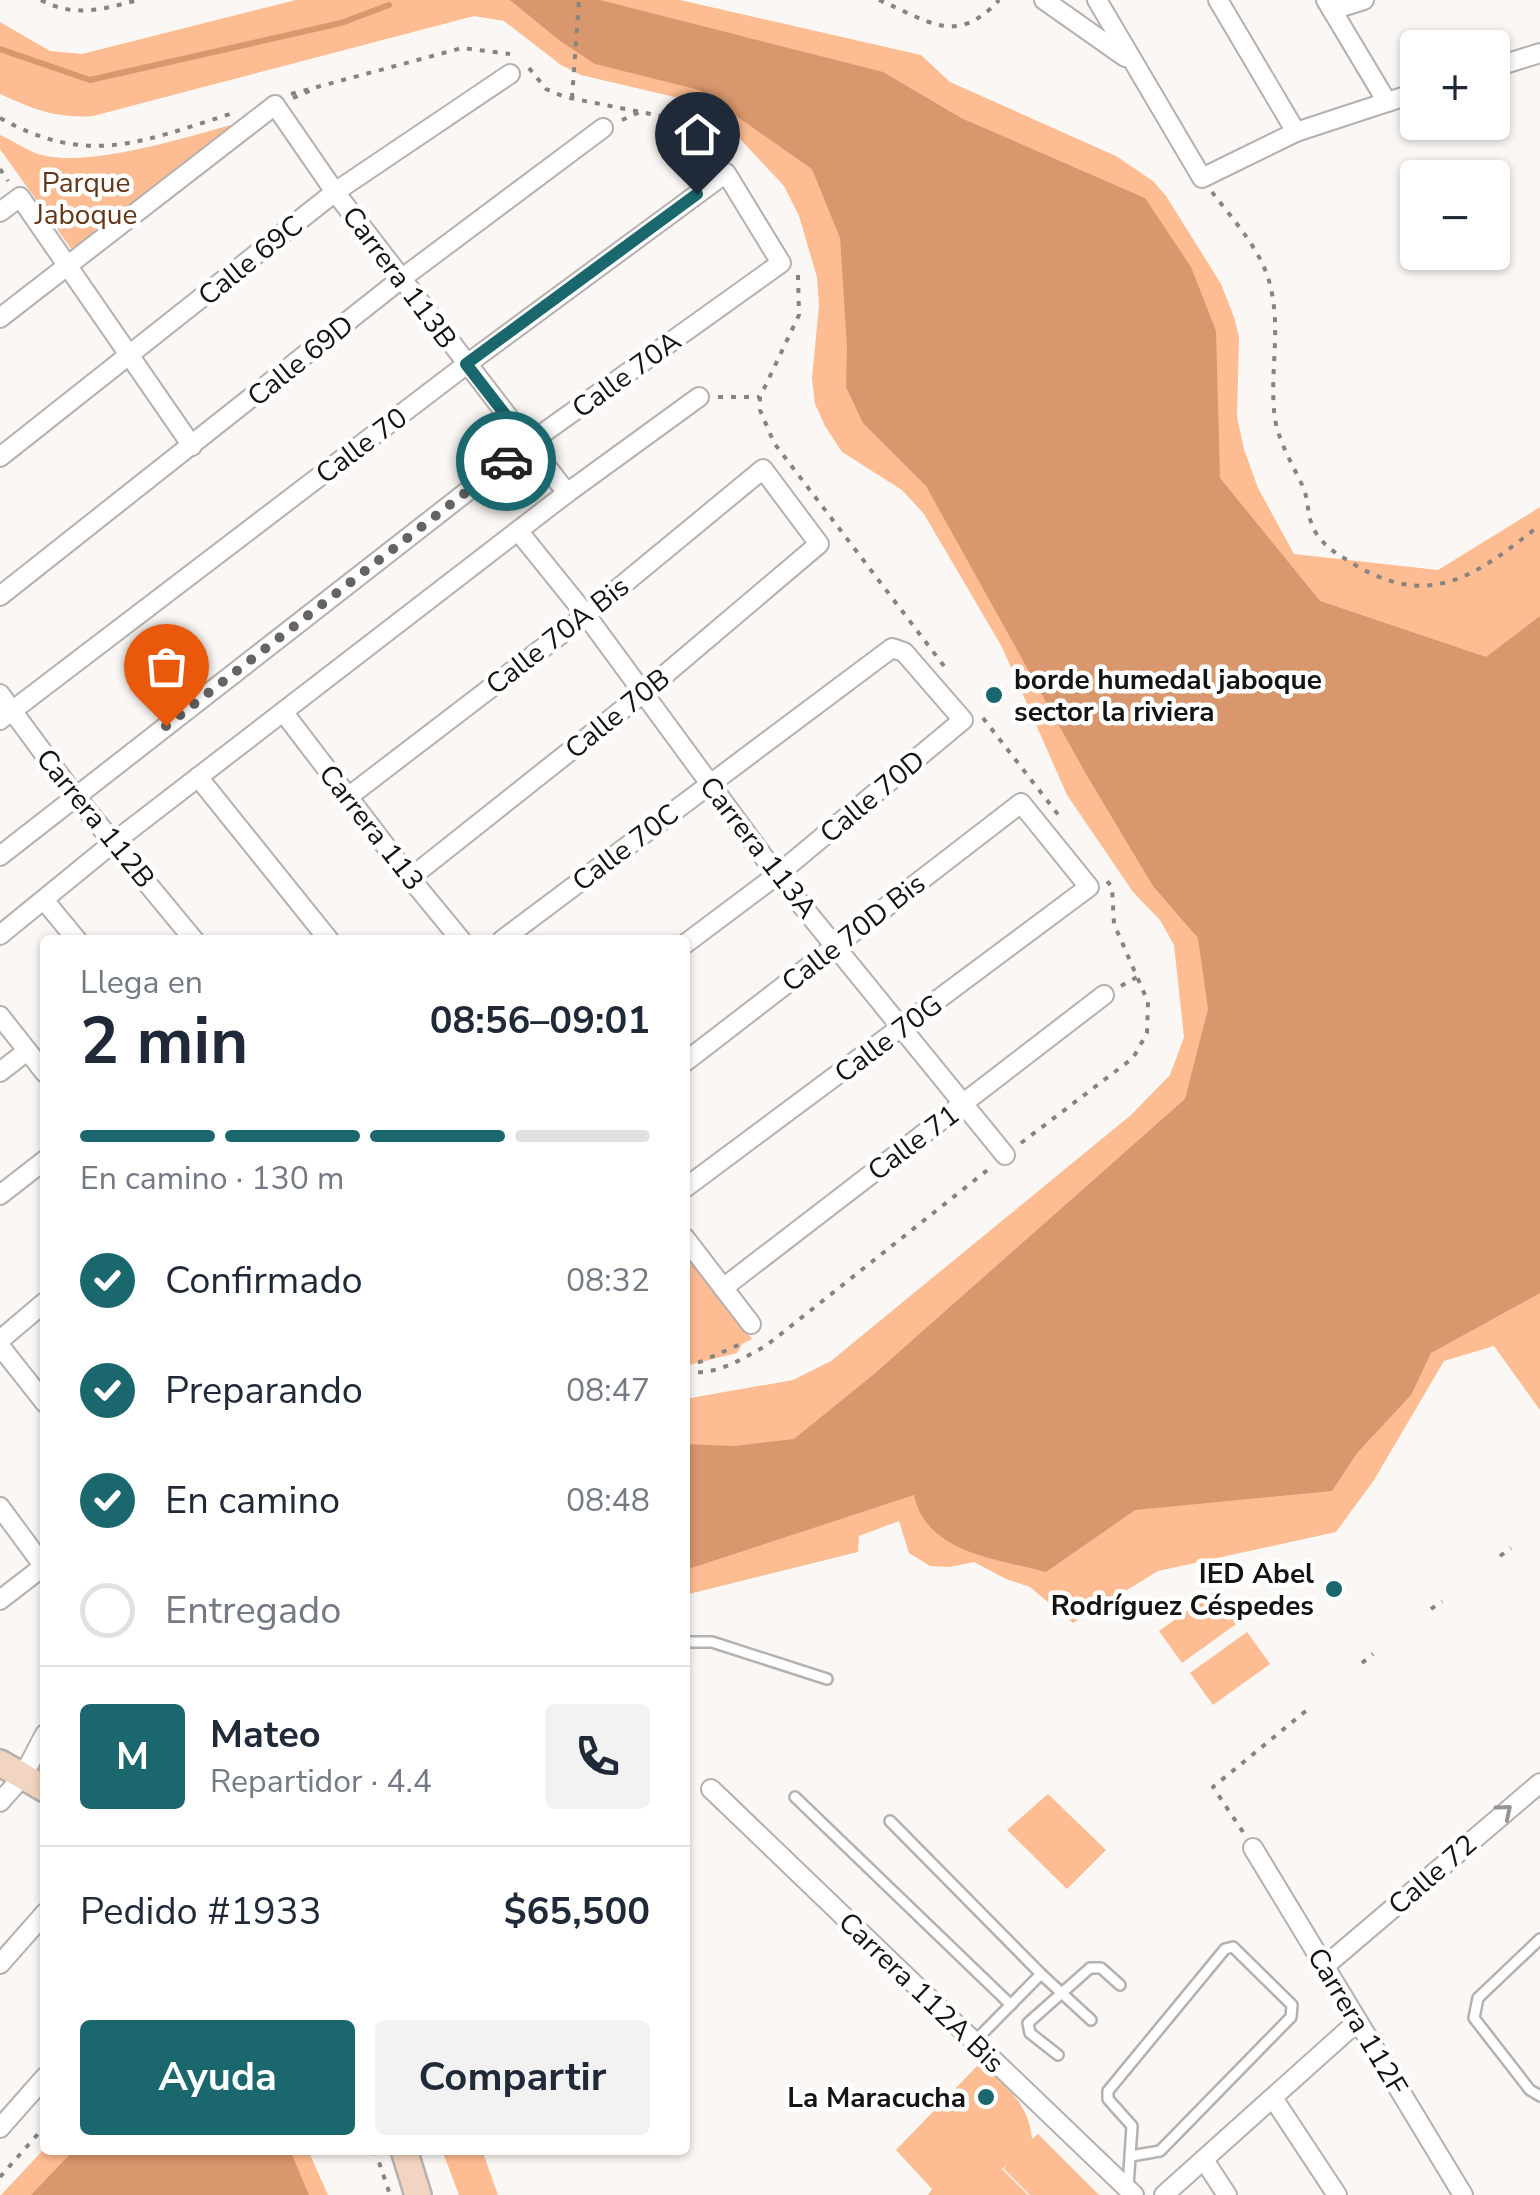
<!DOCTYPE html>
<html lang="es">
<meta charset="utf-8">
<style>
body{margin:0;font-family:"Nunito Sans",sans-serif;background:#f2f2f3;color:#1f2937;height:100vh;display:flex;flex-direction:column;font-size:38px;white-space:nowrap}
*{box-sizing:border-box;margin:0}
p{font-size:32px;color:#747a83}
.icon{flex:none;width:55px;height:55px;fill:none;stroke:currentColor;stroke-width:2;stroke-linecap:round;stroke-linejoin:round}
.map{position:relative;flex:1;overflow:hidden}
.details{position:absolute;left:40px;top:935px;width:650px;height:1220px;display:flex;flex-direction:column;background:#fff;border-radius:10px;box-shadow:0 2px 8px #0004}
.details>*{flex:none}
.fabs{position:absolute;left:1400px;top:30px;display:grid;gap:20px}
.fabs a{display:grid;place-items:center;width:110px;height:110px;border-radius:10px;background:#fff;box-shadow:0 2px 8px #0004;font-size:50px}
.pin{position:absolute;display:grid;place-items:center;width:85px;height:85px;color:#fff;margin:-102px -42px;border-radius:50% 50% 50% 0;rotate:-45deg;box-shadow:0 0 10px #0007}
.pin .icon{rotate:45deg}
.courier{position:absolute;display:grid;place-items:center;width:100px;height:100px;margin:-50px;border:8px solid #1a676e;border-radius:50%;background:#fff;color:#222;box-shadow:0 2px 12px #0007}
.summary em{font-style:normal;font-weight:700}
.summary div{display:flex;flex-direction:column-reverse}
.summary{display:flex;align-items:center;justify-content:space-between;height:170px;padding:0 40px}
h1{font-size:65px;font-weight:700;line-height:75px}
.bar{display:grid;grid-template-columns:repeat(4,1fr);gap:15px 10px;align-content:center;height:120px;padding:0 40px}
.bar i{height:12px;border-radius:8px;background:#e0e1e3}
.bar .current{background:#1a676e}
.bar p{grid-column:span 4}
.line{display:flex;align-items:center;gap:25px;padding:0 40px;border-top:2px solid #e0e1e3}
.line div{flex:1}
.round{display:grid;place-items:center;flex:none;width:105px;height:105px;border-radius:10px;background:#f2f2f3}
ol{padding:0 40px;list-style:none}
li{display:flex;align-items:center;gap:30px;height:110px}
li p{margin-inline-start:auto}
li .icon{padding:10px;border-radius:50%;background:#1a676e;color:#fff;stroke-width:4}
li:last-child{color:#747a83}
li i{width:55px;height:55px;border:5px solid #e0e1e3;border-radius:50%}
.primary-button{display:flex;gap:20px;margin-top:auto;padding:20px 40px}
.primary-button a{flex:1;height:115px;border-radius:10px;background:#1a676e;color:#fff;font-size:40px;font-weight:700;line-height:115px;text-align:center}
.primary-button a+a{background:#f2f2f3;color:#1f2937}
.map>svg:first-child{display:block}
.green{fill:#febc92}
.water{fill:#d8976c}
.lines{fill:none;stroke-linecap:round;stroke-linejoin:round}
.stream{stroke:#d8976c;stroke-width:6}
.service-casing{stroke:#b5b1ae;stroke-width:14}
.minor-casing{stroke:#b5b1ae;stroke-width:22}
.secondary-casing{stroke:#b5b1ae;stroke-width:30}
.path{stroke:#868381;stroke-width:4;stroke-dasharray:5 8;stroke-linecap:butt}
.service{stroke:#fff;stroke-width:9}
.minor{stroke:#fff;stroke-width:18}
.secondary{stroke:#f2d5c0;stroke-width:25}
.oneway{stroke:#969595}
.done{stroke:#666362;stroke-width:10;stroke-dasharray:0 18}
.route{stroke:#1a676e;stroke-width:12}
.poi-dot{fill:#1a676e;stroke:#fff;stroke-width:4}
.labels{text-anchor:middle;stroke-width:9;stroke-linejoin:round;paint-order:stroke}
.park-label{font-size:28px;fill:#633718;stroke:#fff}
.street-label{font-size:28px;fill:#151413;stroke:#fff}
.poi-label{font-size:28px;font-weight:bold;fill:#151413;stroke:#fff;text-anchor:end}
</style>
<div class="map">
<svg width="1540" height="2195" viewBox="0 0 1540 2195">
<rect width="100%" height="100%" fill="#fbf7f4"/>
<g class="green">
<path d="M 296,0 L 680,0 L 921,55 L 950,82 L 1116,156 L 1153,181 L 1166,196 L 1221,284 L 1234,317 L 1239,337 L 1237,417 L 1244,449 L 1258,488 L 1294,554 L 1438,570 L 1540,507 L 1540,1410 L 1494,1346 L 1444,1361 L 1374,1480 L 1336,1532 L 1158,1571 L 1073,1623 L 1030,1587 L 1006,1579 L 974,1562 L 950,1567 L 930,1566 L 909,1553 L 899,1521 L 859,1536 L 858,1552 L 685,1595 L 685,1399 L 793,1380 L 831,1361 L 1131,1115 L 1170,1075 L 1184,1037 L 1174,945 L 1160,920 L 1133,892 L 1067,795 L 1002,647 L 924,514 L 902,490 L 842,452 L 825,426 L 815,404 L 812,378 L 819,306 L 817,277 L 799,216 L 784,186 L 726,124 L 700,103 L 581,75 L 561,65 L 504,21 L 474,16 L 93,116 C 57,119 33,109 0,94 L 0,22 L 50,51 L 82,54 Z"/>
<path d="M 256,118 L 77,257 L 0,149 L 0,135 C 12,140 23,148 35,153 C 86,172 202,132 256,118 Z"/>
<polygon points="685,1250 752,1339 742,1344 737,1353 685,1366"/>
<polygon points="1216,1590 1239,1622 1182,1663 1159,1631"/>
<polygon points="1247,1632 1270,1664 1213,1705 1190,1673"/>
<polygon points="1048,1794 1106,1850 1067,1889 1007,1830"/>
<path d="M 980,2063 C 1005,2086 1029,2103 1032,2139 L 1038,2134 L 1099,2195 L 1030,2195 L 1004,2169 L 1007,2164 L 1002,2169 L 1028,2195 L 928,2195 L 932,2189 L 896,2150 Z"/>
<polygon points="45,2148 308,2150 328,2195 1,2195"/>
<polygon points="442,2150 482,2150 498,2195 459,2195"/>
</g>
<g class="water">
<path d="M 510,0 L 600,0 L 883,72 L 961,118 L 1145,198 L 1191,267 L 1216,331 L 1220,478 L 1320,601 L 1486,657 L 1540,616 L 1540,1293 L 1431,1353 L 1411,1395 L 1357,1453 L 1332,1491 L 1135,1510 L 1046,1572 C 996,1558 927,1554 914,1495 L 685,1570 L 685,1444 L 735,1446 L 794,1439 L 873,1375 L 1185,1099 L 1208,1009 L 1198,938 L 1153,886 L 1086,774 L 926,486 L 863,423 L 846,387 L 847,346 L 840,238 L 812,169 L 699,90 L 595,64 L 560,41 Z"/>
<polygon points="74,2150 290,2150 309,2195 31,2195"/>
</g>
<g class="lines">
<polyline class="stream" points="0,49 90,80 341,23 389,5"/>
<defs>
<g id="service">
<polyline points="685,1642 712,1642 827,1679"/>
<polyline points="795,1797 1011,2005"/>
<polyline points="890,1821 1041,1974 1091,2020"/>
<polyline points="1540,1939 1478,1998 1474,2018 1530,2090 1540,2096"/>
<polyline points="974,2042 1041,1974"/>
<polyline points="1058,2055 1030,2033 1028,2023 1090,1968 1101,1968 1120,1985"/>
<polyline points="1128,2187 1132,2126 1108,2099 1108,2091 1225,1949 1233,1947 1292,2005 1291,2017 1160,2151 1131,2156"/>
</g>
<g id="minor">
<polyline points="1044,0 1125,57"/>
<polyline points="1097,0 1202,178 1296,132 1418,92"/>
<polyline points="1218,0 1296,132"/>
<polyline points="1326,0 1387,102"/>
<polyline points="1332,10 1364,0"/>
<polyline points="1492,68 1540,53"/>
<polyline points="0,212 20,197 192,446"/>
<polyline points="0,318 275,105 335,192 567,493"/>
<polyline points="0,457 335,192 510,74"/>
<polyline points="519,532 586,615 777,875 1005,1155"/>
<polyline points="0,596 401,279 603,128"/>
<polyline points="0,694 75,796 194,940"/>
<polyline points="284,713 410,878 461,940"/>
<polyline points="0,720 467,364 726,173 781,263 528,444 0,856"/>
<polyline points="198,777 329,940"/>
<polyline points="348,797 586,615 763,469 819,544 642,694 410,878"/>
<polyline points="44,900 77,940"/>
<polyline points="0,935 114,842 567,493 699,397"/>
<polyline points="502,940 892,648 904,652 963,720 777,875 685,944"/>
<polyline points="0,1016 45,1073"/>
<polyline points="685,1062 1021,803 1089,887 685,1188"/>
<polyline points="0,1072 27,1051"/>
<polyline points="0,1195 45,1160"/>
<polyline points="685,1238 751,1324"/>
<polyline points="723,1288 1104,995"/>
<polyline points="0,1340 45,1302"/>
<polyline points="0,1346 45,1403"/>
<polyline points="0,1507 45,1568"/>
<polyline points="0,1600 44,1566"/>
<polyline points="711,1789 1134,2195"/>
<polyline points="0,1802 23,1776 45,1734"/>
<polyline points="1253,1848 1463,2195"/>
<polyline points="0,1964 45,1913"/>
<polyline points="1325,1966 1540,1783"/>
<polyline points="1273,2098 1337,2195"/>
<polyline points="0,2128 45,2077"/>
<polyline points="1204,2160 1227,2195"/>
<polyline points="1164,2195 1358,2021"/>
</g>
<g id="secondary">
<polyline points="0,1763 45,1789"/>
<polyline points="404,2150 418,2195"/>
</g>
</defs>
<use href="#service" class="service-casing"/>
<use href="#minor" class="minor-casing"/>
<use href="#secondary" class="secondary-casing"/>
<g class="path">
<path d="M 41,0 C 74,18 104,9 138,0"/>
<path d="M 879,0 C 929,21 956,47 999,0"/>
<polyline points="529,68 546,89 565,97 666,117 726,152"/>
<polyline points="291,94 462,48 510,54"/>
<polyline points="293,98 312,90"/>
<polyline points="572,98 579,0"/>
<path d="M 0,118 C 88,167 141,142 230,114"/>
<polyline points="622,120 640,112"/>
<polyline points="0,169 8,181"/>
<path d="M 1212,192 C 1234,221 1264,253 1271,289 C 1281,332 1269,376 1275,419 C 1279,443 1294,467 1304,489 C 1309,504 1307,519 1316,533 C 1326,549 1341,556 1357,566 C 1433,610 1479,573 1540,525"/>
<polyline points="798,275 799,315 760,397 760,410 774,443 944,666"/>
<polyline points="718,397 759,397"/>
<polyline points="983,718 1060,817"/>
<polyline points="1121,986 1137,977"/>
<polyline points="1021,1143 1133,1058 1147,1033 1148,1002 1114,924 1112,887 1107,881"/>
<polyline points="685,1361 700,1362 745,1342"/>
<path d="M 685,1371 C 715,1377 742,1359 767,1345 L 990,1168"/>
<polyline points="1500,1556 1511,1548"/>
<polyline points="1431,1609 1442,1601"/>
<polyline points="1362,1663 1373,1654"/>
<polyline points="1243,1832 1213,1787 1307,1710"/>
<polyline points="375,2150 390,2195"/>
<polyline points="0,2177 45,2126"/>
</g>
<use href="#service" class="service"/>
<use href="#minor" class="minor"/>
<use href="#secondary" class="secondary"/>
</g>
<defs><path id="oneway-chevron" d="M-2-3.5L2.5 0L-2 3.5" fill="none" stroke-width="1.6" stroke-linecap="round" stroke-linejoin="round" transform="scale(2.5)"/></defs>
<use class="oneway" href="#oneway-chevron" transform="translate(1505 1811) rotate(-40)"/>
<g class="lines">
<polyline class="done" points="166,726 506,461"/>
<polyline class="route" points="506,461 528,444 466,364 697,194"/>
</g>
<g class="poi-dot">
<circle cx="994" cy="695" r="10"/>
<circle cx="1334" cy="1589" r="10"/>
<circle cx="986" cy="2097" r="10"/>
</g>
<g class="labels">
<g class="park-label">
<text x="86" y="192">Parque<tspan x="86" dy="32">Jaboque</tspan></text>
</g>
<g class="street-label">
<text transform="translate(250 260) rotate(-39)" y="10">Calle 69C</text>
<text transform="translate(400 277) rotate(53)" y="10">Carrera 113B</text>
<text transform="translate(300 360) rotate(-39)" y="10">Calle 69D</text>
<text transform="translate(626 374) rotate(-36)" y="10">Calle 70A</text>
<text transform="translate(361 445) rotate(-37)" y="10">Calle 70</text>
<text transform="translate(557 635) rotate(-38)" y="10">Calle 70A Bis</text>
<text transform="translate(617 713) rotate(-39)" y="10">Calle 70B</text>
<text transform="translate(872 796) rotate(-40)" y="10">Calle 70D</text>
<text transform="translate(96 818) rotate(51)" y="10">Carrera 112B</text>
<text transform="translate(372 827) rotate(52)" y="10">Carrera 113</text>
<text transform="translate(625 847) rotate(-37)" y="10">Calle 70C</text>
<text transform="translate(759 847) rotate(52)" y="10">Carrera 113A</text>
<text transform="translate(853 932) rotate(-38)" y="10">Calle 70D Bis</text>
<text transform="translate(888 1038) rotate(-37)" y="10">Calle 70G</text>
<text transform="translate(913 1142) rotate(-37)" y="10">Calle 71</text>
<text transform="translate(1432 1874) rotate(-41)" y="10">Calle 72</text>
<text transform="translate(922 1992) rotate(44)" y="10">Carrera 112A Bis</text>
<text transform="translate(1358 2021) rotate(59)" y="10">Carrera 112F</text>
</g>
<g class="poi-label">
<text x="1014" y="689" text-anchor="start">borde humedal jaboque<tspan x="1014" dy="32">sector la riviera</tspan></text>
<text x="1314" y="1583">IED Abel<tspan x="1314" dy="32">Rodríguez Céspedes</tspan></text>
<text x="966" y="2107">La Maracucha</text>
</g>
</g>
</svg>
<div class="fabs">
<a>+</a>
<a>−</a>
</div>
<div class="pin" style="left:166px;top:726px;background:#ea580c"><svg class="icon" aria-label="bag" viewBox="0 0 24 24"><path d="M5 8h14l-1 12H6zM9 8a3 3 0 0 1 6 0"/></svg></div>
<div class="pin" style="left:697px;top:194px;background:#1f2937"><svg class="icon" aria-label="home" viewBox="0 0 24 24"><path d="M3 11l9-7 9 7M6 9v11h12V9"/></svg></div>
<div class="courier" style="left:506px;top:461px"><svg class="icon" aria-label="car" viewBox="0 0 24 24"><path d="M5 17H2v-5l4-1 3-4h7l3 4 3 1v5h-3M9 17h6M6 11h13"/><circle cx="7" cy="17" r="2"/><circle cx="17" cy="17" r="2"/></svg></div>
<section class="details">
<div class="summary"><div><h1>2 min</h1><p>Llega en</p></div><em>08:56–09:01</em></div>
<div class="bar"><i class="current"></i><i class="current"></i><i class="current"></i><i></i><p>En camino · 130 m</p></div>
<ol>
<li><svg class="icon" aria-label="check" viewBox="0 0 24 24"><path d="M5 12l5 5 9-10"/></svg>Confirmado<p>08:32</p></li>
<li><svg class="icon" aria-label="check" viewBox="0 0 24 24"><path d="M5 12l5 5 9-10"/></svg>Preparando<p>08:47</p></li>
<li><svg class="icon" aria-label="check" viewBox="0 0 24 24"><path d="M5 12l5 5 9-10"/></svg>En camino<p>08:48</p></li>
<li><i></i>Entregado</li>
</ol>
<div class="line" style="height:180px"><b class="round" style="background:#1a676e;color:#fff">M</b><div><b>Mateo</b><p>Repartidor · 4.4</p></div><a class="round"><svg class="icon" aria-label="phone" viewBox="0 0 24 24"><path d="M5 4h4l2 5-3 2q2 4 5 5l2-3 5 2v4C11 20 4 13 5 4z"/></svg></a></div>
<div class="line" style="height:130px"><div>Pedido #1933</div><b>$65,500</b></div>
<div class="primary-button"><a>Ayuda</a><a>Compartir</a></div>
</section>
</div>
